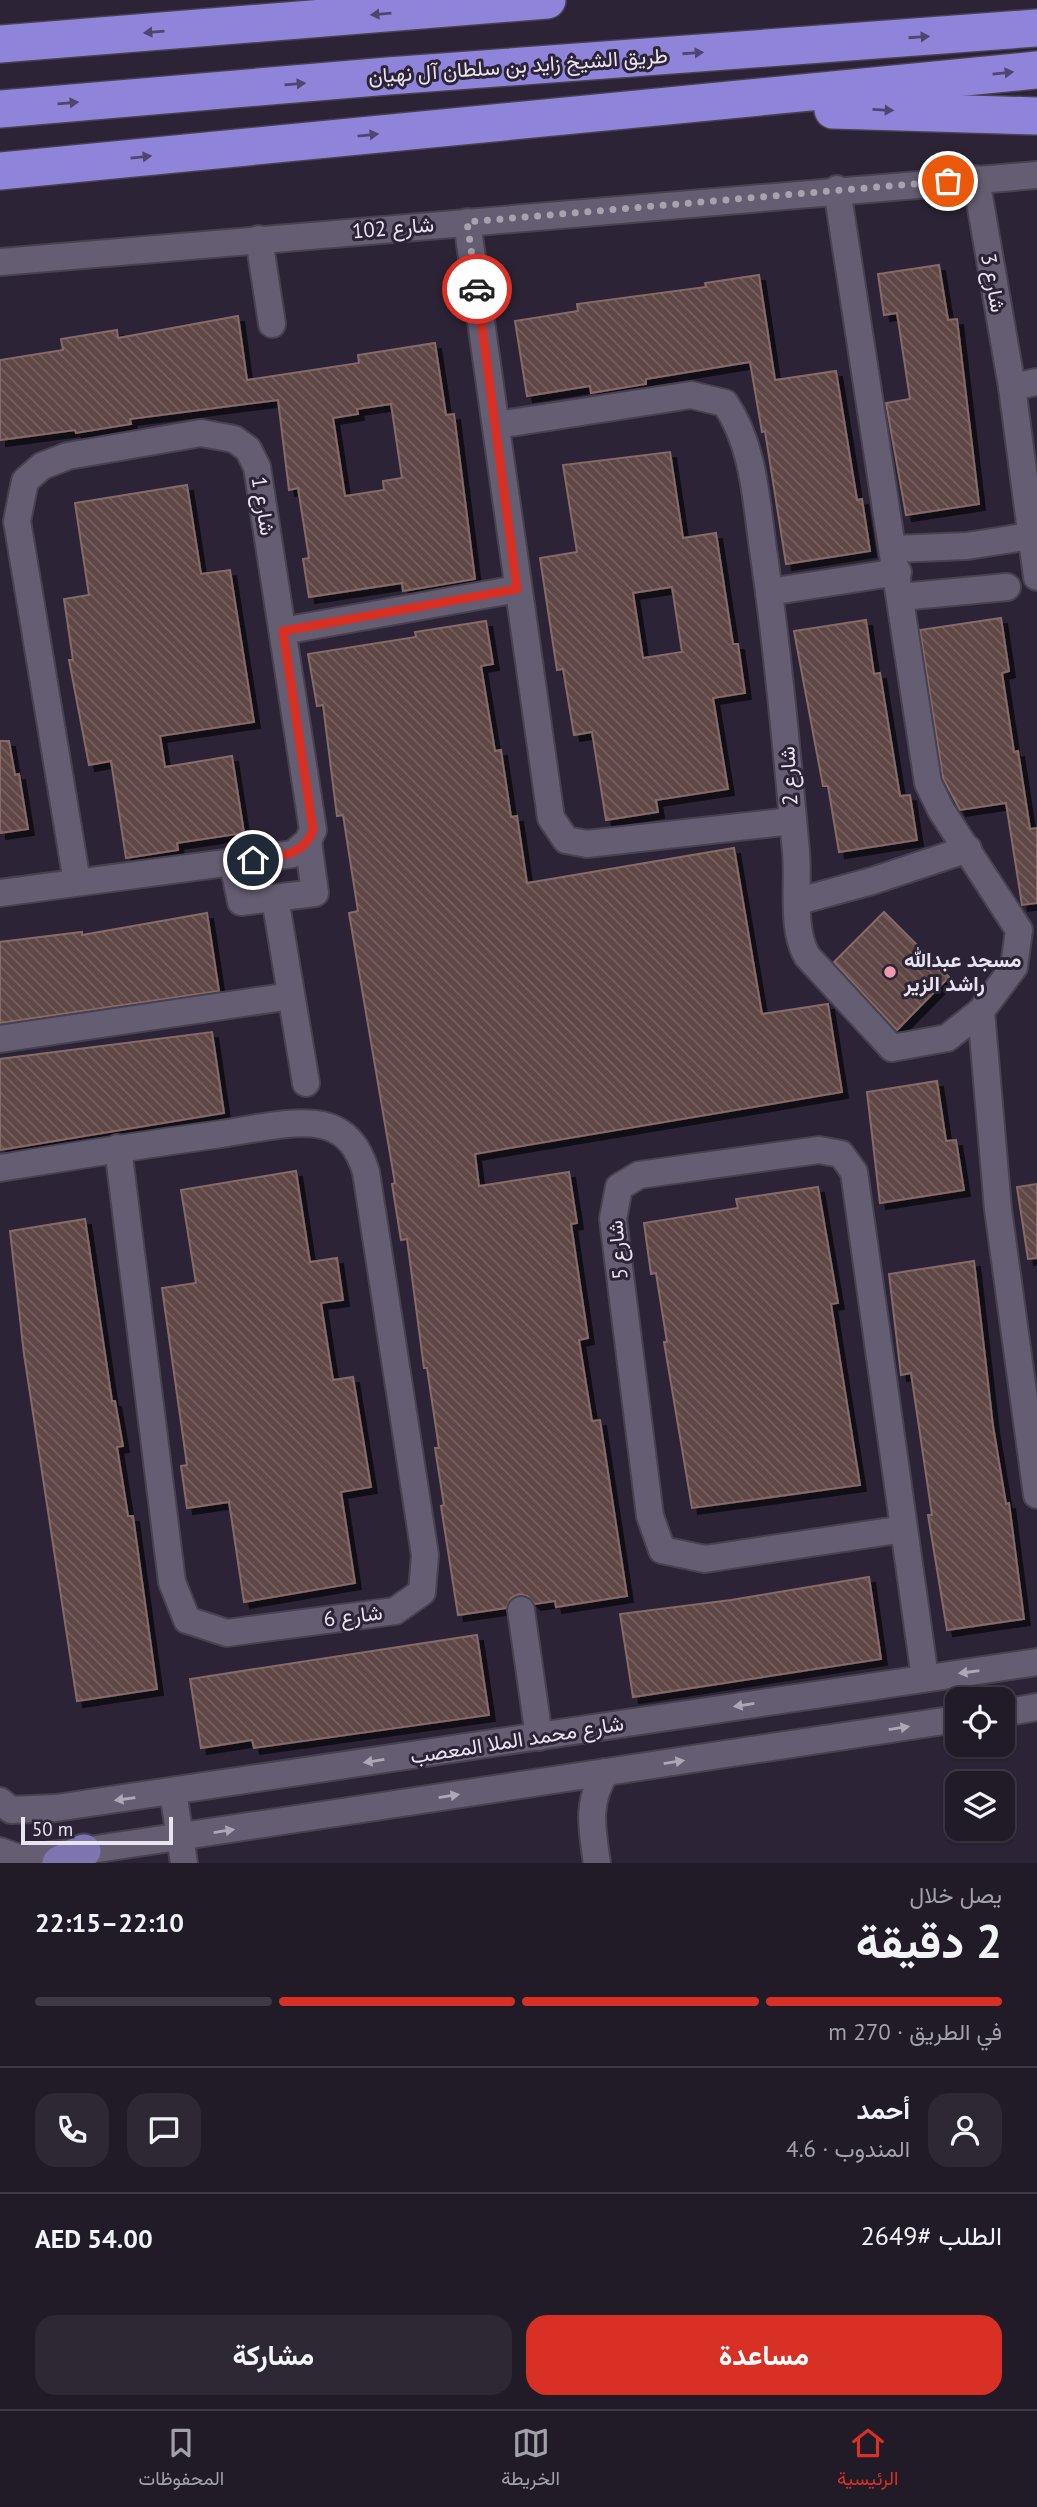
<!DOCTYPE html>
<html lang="ar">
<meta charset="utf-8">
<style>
body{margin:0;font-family:"PT Sans",Vazirmatn,sans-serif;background:#2d2834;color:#f1f3f6;direction:rtl;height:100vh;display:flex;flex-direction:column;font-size:26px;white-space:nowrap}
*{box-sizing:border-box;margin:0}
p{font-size:23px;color:#a2a1a8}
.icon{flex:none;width:38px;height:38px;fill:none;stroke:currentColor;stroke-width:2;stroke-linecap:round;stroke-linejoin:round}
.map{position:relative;height:1863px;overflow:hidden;direction:ltr}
.panel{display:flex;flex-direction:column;background:#211b28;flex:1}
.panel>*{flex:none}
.fabs{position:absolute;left:945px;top:1687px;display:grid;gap:14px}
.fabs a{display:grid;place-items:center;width:70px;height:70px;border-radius:14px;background:#211b28;box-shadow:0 2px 5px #0004,0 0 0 2px #3e3945;font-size:35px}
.scale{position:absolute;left:21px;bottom:18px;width:152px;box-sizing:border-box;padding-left:7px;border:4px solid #e9e4f1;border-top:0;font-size:19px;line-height:24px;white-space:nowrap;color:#e9e4f1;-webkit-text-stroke:5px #2c2436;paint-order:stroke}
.pin{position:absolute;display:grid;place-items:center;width:60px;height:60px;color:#fff;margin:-30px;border:4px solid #fff;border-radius:50%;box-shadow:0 2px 7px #0007}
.courier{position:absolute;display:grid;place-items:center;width:70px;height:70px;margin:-35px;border:5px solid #d93025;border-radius:50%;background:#fff;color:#222;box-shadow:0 2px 9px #0007}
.summary em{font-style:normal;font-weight:700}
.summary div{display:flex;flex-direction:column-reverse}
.summary{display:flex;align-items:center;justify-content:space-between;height:119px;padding:0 35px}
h1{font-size:46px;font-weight:700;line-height:52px}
.bar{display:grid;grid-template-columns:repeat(4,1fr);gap:10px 7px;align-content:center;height:84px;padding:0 35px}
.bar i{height:9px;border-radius:5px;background:#3e3945}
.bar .current{background:#d93025}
.bar p{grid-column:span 4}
.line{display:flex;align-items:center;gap:18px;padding:0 35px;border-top:2px solid #3e3945}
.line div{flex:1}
.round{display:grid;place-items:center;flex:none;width:74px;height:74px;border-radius:21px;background:#2d2834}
.primary-button{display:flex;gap:14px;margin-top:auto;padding:14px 35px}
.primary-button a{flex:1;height:80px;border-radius:21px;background:#d93025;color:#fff;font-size:28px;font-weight:700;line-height:80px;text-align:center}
.primary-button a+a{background:#2d2834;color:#f1f3f6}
.tab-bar{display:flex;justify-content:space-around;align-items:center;height:98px;border-top:2px solid #3e3945;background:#211b28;font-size:19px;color:#a2a1a8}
.tab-bar a{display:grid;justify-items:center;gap:4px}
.tab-bar .current{color:#d93025}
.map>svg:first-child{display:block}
.building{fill:url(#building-back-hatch);stroke:#866b69;stroke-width:2;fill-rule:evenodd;filter:url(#shadow)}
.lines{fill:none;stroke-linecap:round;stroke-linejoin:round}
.minor-casing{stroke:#474150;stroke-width:30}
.major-casing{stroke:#474150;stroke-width:37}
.highway-casing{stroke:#474150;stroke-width:40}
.minor{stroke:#655d72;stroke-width:26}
.major{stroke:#7e74b0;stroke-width:33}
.highway{stroke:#8f84d9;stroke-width:37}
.oneway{fill:#4f466f}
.oneway2{fill:#aea7b8}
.done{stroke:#a7a1b0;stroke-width:7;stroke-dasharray:0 12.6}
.route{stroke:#d93025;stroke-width:9}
.poi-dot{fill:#f29aad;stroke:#2c2436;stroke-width:2.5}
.labels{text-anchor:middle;stroke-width:6;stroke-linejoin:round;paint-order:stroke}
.street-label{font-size:21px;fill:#e9e4f1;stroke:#2c2436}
.poi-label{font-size:21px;font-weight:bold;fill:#e9e4f1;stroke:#2c2436;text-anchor:start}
</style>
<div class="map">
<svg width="1037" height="1863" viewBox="0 0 1037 1863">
<defs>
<pattern id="building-back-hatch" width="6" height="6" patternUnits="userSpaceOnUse" patternTransform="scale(1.75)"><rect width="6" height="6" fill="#5f4644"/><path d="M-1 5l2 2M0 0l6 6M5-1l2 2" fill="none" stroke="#76615f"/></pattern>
<filter id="shadow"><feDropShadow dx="6" dy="6" stdDeviation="0" flood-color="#0009"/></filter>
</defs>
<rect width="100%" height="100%" fill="#2c2436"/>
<g class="building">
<polygon points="939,265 948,320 957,319 979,504 906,515 886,403 910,399 897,313 884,315 878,274"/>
<polygon points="759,275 775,380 836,371 857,500 862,499 870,551 786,564 765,431 762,432 750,362 646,379 646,384 591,393 590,386 527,396 515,321 578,311 577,304 706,287 705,283"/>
<path d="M 238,316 L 247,380 L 359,363 L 358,355 L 435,343 L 446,415 L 454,414 L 475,579 L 403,591 L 402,583 L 309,597 L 303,559 L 309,558 L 298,488 L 289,490 L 278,400 L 130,419 L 131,424 L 76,433 L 75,430 L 0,440 L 0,360 L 63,350 L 61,339 L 117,330 L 118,338 ZM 391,404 L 402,478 L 383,481 L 384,490 L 345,496 L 333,418 L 358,414 L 357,409 Z"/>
<path d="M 670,452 L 683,538 L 716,533 L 733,644 L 738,644 L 745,693 L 713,698 L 728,789 L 656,800 L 658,812 L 606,820 L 592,732 L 574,735 L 563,669 L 557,670 L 540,558 L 577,552 L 563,465 ZM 672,587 L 682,652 L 643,658 L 633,593 Z"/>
<polygon points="187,485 201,574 230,570 254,722 160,736 165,767 232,756 244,833 177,843 178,850 126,858 111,761 89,765 69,660 73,660 64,599 89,595 75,503"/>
<polygon points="1001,618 1009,671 1002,673 1014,752 1018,751 1030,829 1037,828 1037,903 1022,905 1006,803 960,810 943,778 920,630"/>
<polygon points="866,620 874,674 880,673 900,796 910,795 917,840 839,852 828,786 823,786 794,631"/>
<polygon points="486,621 493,664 481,666 495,751 501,750 511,817 517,816 527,883 734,848 762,1014 828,1004 842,1092 475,1154 479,1186 569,1172 577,1223 571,1224 588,1338 579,1340 592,1421 600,1420 627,1596 556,1607 555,1601 535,1604 527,1596 519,1594 511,1598 506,1608 458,1615 441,1506 444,1505 435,1448 439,1448 427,1368 424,1368 407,1239 401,1240 392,1184 395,1183 349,913 358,911 343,815 337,816 323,705 317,706 308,654 416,637 415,632"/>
<polygon points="0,741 9,741 15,775 19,774 28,829 0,833"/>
<polygon points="884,912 949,977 897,1030 834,962"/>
<polygon points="207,913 219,991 0,1023 0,942 82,932 82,935"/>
<polygon points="212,1032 224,1113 0,1150 0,1059"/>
<polygon points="937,1081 946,1141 956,1140 964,1190 880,1203 867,1092"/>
<polygon points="296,1171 310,1262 337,1258 343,1300 321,1303 333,1380 353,1377 371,1487 341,1492 355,1583 244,1602 229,1502 187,1508 181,1466 187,1465 162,1288 196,1283 181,1190"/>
<polygon points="1037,1184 1037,1258 1028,1259 1017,1187"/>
<polygon points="818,1187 838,1303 831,1304 860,1485 692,1508 664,1342 667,1342 656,1273 651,1274 644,1223 738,1208 736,1199"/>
<polygon points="85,1219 112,1401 115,1401 123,1446 117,1447 128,1516 133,1516 157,1689 77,1701 24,1354 10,1231"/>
<polygon points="974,1261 993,1426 1006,1504 1009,1503 1024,1619 947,1630 928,1515 932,1515 911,1373 901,1375 889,1274"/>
<polygon points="869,1577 881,1659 633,1697 620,1614 731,1600"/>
<polygon points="477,1635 489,1715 254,1748 252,1740 201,1748 190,1679"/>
</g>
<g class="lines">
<defs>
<g id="minor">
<polyline points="976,179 1012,387 1037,577"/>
<polyline points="467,222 551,818 566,840 587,844 792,821"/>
<polyline points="259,239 272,324"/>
<polyline points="0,262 1037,175"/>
<polyline points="1012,387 1037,382"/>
<path d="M 497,425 L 691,395 L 725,403 C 755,447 756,503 764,556 C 778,654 787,753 796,852 C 799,885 791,928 807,956 L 892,1048 L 947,1038 L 981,1011 L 1014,967 L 1019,930 L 941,810 L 928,783 L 837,189"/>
<polyline points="894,549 967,546 1031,536"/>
<polyline points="769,592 898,572"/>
<polyline points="901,597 1007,587"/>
<polyline points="283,631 517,589"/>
<polyline points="233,863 241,902 315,893 308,841"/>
<polyline points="0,893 293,854 308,841 313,830 257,467 248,449 234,439 201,433 68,456 42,466 25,481 17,521 77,882"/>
<polyline points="275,898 306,1083"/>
<polyline points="799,901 872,881 968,849"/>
<polyline points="981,1011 998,1209 1037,1495"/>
<polyline points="0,1039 291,996"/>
<path d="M 0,1168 C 74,1156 147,1144 221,1134 C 250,1130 293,1119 322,1125 C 348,1131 359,1149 366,1172 L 425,1555 L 422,1592 L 395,1611 L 227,1633 L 187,1620 L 172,1582 L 118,1148"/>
<polyline points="904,1529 705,1559 662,1550 650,1516 613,1219 619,1187 639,1175 819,1150 841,1154 854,1172 925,1678"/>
<polyline points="521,1610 539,1737"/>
<polyline points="1003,1713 1037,1707"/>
<polyline points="173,1792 184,1863"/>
<polyline points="0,1801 11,1810 56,1808 1037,1662"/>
<polyline points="0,1851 22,1859 84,1851 957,1719"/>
<path d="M 597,1863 C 592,1829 586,1802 606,1772"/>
</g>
<polyline id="major" points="59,1863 84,1851"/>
<g id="highway">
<polyline points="0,44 547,0"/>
<polyline points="0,109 388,76 1037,28"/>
<polyline points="833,110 1037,116"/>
<polyline points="0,171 1037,70"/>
</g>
</defs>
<use href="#minor" class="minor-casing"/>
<use href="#major" class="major-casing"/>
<use href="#highway" class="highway-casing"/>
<use href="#minor" class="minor"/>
<use href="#major" class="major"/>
<use href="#highway" class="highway"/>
</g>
<defs><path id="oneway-solid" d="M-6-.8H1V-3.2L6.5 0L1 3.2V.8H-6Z" transform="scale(1.75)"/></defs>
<g class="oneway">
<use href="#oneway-solid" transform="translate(381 14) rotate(175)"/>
<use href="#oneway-solid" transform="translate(154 32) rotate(175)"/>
<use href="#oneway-solid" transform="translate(919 37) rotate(-4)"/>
<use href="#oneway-solid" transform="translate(693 53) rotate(-4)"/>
<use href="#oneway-solid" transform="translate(1003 73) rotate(-6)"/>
<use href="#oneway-solid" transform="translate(295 84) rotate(-5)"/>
<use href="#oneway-solid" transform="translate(68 103) rotate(-5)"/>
<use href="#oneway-solid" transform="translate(883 110) rotate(3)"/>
<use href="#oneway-solid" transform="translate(368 135) rotate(-6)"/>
<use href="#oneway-solid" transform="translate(141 157) rotate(-6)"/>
</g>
<g class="oneway2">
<use href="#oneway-solid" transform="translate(969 1672) rotate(172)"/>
<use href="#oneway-solid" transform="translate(744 1705) rotate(171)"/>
<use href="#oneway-solid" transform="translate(899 1728) rotate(-9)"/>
<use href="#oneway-solid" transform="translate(374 1761) rotate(171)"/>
<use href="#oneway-solid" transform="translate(674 1762) rotate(-9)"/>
<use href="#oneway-solid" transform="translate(449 1796) rotate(-9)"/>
<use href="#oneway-solid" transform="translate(125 1799) rotate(172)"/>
<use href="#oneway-solid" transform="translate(224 1831) rotate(-9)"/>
</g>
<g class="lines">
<polyline class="done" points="477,289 467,222 948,181"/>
<path class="route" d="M 253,860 C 279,856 303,857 313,830 L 283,631 L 517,589 L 477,289"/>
</g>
<circle class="poi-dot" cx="890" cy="972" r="7"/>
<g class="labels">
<g class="street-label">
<text transform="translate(518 66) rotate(-4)" y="7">طريق الشيخ زايد بن سلطان آل نهيان</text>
<text transform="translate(393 228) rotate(-5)" y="7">شارع 102</text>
<text transform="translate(993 283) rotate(80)" y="7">شارع 3</text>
<text transform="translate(263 506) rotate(81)" y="7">شارع 1</text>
<text transform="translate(789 776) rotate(-93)" y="7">شارع 2</text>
<text transform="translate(618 1250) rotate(-95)" y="7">شارع 5</text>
<text transform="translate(353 1616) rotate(-7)" y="7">شارع 6</text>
<text transform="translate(517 1740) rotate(-9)" y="7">شارع محمد الملا المعصب</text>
</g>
<g class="poi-label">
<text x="904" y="967">مسجد عبدالله<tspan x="904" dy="24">راشد الزير</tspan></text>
</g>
</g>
</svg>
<div class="fabs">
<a><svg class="icon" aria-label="locate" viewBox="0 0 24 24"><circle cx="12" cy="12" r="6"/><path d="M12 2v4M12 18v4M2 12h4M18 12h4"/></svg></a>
<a><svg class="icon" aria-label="layers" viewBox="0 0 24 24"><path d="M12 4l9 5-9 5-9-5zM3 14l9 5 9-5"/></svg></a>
</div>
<div class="scale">50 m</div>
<div class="pin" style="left:948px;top:181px;background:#ea580c"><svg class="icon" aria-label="bag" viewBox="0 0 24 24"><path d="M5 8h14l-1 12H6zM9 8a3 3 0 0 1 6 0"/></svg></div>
<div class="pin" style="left:253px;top:860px;background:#1f2937"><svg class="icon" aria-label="home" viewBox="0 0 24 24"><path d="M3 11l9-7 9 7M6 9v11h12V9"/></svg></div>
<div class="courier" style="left:477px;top:289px"><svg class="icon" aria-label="car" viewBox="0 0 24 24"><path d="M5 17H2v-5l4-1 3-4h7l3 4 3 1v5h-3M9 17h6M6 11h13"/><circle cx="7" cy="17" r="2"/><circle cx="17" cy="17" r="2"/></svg></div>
</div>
<section class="panel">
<div class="summary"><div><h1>2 دقيقة</h1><p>يصل خلال</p></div><em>22:10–22:15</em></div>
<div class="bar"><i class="current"></i><i class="current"></i><i class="current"></i><i></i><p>في الطريق · 270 m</p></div>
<div class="line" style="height:126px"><a class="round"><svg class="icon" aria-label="person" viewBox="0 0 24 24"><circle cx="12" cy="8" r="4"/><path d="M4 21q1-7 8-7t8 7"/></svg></a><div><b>أحمد</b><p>المندوب · 4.6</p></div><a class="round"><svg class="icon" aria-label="chat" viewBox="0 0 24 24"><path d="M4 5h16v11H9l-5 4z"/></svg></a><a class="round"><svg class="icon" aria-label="phone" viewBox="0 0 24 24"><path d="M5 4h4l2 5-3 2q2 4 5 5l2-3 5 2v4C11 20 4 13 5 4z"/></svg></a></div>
<div class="line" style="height:91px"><div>الطلب #2649</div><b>AED 54.00</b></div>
<div class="primary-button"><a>مساعدة</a><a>مشاركة</a></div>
</section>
<nav class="tab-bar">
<a class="current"><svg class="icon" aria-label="home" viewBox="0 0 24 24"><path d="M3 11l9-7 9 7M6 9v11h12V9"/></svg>الرئيسية</a>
<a><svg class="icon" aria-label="map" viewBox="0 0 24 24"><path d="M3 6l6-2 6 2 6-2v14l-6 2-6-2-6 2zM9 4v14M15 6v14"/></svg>الخريطة</a>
<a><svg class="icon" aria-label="saved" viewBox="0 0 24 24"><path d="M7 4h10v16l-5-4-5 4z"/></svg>المحفوظات</a>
</nav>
